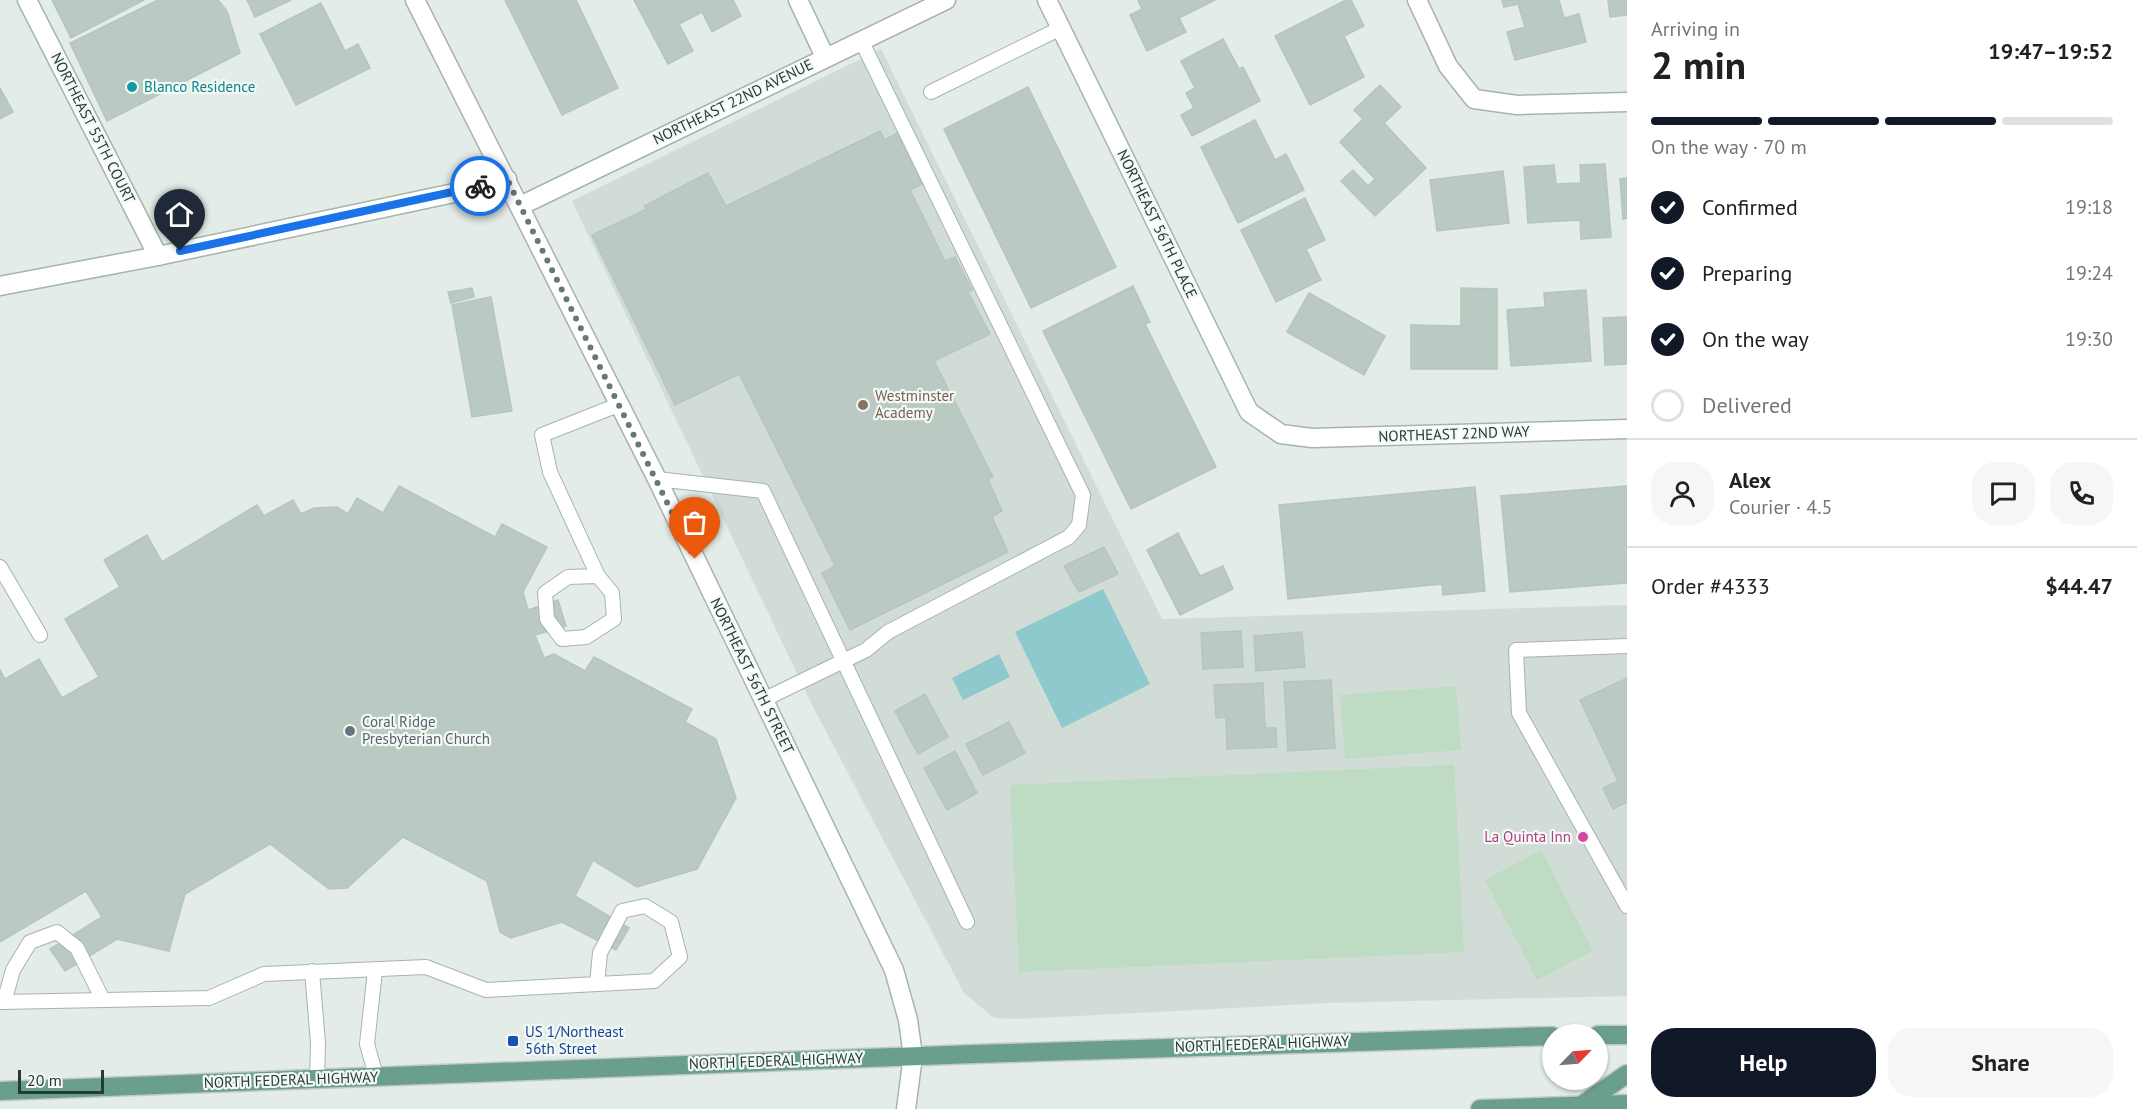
<!DOCTYPE html>
<meta charset="utf-8">
<style>
body{margin:0;font-family:"PT Sans",sans-serif;background:#f6f6f6;color:#202124;height:100vh;display:flex;flex-direction:column;font-size:22px;white-space:nowrap}
*{box-sizing:border-box;margin:0}
p{font-size:20px;color:#757577}
.icon{flex:none;width:33px;height:33px;fill:none;stroke:currentColor;stroke-width:2;stroke-linecap:round;stroke-linejoin:round}
.map{position:relative;flex:1;overflow:hidden}
.side{display:flex;flex-direction:column;background:#fff;width:510px}
.side>*{flex:none}
.needle{width:39px;rotate:65deg}
.fabs{position:absolute;left:1542px;top:1024px;display:grid;gap:12px}
.fabs a{display:grid;place-items:center;width:66px;height:66px;border-radius:50%;background:#fff;box-shadow:0 2px 4px #0004;font-size:30px}
.scale{position:absolute;left:18px;bottom:15px;width:86px;box-sizing:border-box;padding-left:6px;border:3px solid #243c33;border-top:0;font-size:16px;line-height:21px;white-space:nowrap;color:#243c33;-webkit-text-stroke:4px #f3f9f5;paint-order:stroke}
.pin{position:absolute;display:grid;place-items:center;width:51px;height:51px;color:#fff;margin:-62px -26px;border-radius:50% 50% 50% 0;rotate:-45deg;box-shadow:0 0 6px #0007}
.pin .icon{rotate:45deg}
.courier{position:absolute;display:grid;place-items:center;width:60px;height:60px;margin:-30px;border:4px solid #1a73e8;border-radius:50%;background:#fff;color:#222;box-shadow:0 2px 8px #0007}
.overview em{font-style:normal;font-weight:700}
.overview div{display:flex;flex-direction:column-reverse}
.overview{display:flex;align-items:center;justify-content:space-between;height:102px;padding:0 24px}
h1{font-size:39px;font-weight:700;line-height:45px}
.bar{display:grid;grid-template-columns:repeat(4,1fr);gap:9px 6px;align-content:center;height:72px;padding:0 24px}
.bar i{height:8px;border-radius:4px;background:#e0e0e0}
.bar .selected{background:#111827}
.bar p{grid-column:span 4}
.line{display:flex;align-items:center;gap:15px;padding:0 24px;border-top:2px solid #e0e0e0}
.line div{flex:1}
.round{display:grid;place-items:center;flex:none;width:63px;height:63px;border-radius:24px;background:#f6f6f6}
ol{padding:0 24px;list-style:none}
li{display:flex;align-items:center;gap:18px;height:66px}
li p{margin-inline-start:auto}
li .icon{padding:6px;border-radius:50%;background:#111827;color:#fff;stroke-width:4}
li:last-child{color:#757577}
li i{width:33px;height:33px;border:3px solid #e0e0e0;border-radius:50%}
.action{display:flex;gap:12px;margin-top:auto;padding:12px 24px}
.action a{flex:1;height:69px;border-radius:24px;background:#111827;color:#fff;font-size:24px;font-weight:700;line-height:69px;text-align:center}
.action a+a{background:#f6f6f6;color:#202124}
main{display:flex;flex:1;min-height:0}
.map>svg:first-child{display:block}
.built{fill:#d1dcd6}
.green{fill:#bddcc3}
.water{fill:#8ec9cd}
.building{fill:#bbc9c3;stroke:#b6c5bd;stroke-width:1.5}
.lines{fill:none;stroke-linecap:round;stroke-linejoin:round}
.service-casing{stroke:#a6b4ad;stroke-width:16}
.minor-casing{stroke:#a6b4ad;stroke-width:21}
.tertiary-casing{stroke:#a6b4ad;stroke-width:21}
.primary-casing{stroke:#c2c8c6;stroke-width:21}
.service{stroke:#fff;stroke-width:14}
.minor{stroke:#fff;stroke-width:18}
.tertiary{stroke:#fff;stroke-width:18}
.primary{stroke:#6a9f8c;stroke-width:18}
.done{stroke:#677a72;stroke-width:6;stroke-dasharray:0 10.8}
.route{stroke:#1a73e8;stroke-width:8}
.culture-dot{fill:#0f9aa8;stroke:#f3f9f5;stroke-width:2}
.education-dot{fill:#8d6e63;stroke:#f3f9f5;stroke-width:2}
.worship-dot{fill:#6b7280;stroke:#f3f9f5;stroke-width:2}
.hotel-dot{fill:#d1479c;stroke:#f3f9f5;stroke-width:2}
.transit-dot{fill:#1a4fb4;stroke:#f3f9f5;stroke-width:2}
.labels{text-anchor:middle;stroke-width:4.5;stroke-linejoin:round;paint-order:stroke}
.culture-label{font-size:15px;fill:#0d838f;stroke:#f3f9f5;text-anchor:start}
.street-label{font-size:15px;fill:#243c33;stroke:#f3f9f5}
.education-label{font-size:15px;fill:#785e54;stroke:#f3f9f5;text-anchor:start}
.worship-label{font-size:15px;fill:#5b616d;stroke:#f3f9f5;text-anchor:start}
.hotel-label{font-size:15px;fill:#b23c85;stroke:#f3f9f5;text-anchor:end}
.transit-label{font-size:15px;fill:#164399;stroke:#f3f9f5;text-anchor:start}
</style>
<main>
<div class="map">
<svg width="1627" height="1109" viewBox="0 0 1627 1109">
<rect width="100%" height="100%" fill="#e3ece7"/>
<polygon class="built" points="881,49 1162,619 1627,605 1627,996 1328,1003 1019,1019 994,1018 964,993 811,703 572,201"/>
<g class="green">
<polygon points="1456,686 1461,750 1345,759 1340,695"/>
<polygon points="1454,765 1464,952 1019,972 1010,785"/>
<polygon points="1541,850 1593,951 1537,980 1485,880"/>
</g>
<g class="water">
<polygon points="1103,589 1150,684 1062,728 1015,632"/>
<polygon points="999,654 1010,677 963,700 952,678"/>
</g>
<g class="building">
<polygon points="52,0 144,0 71,38"/>
<polygon points="158,0 218,0 227,11 240,53 107,121 70,43"/>
<polygon points="247,0 291,0 255,17"/>
<polygon points="505,0 576,0 618,88 562,115"/>
<polygon points="634,0 733,0 741,16 712,32 702,12 679,24 693,51 668,64"/>
<polygon points="1138,0 1215,0 1179,18 1186,32 1147,51 1130,15 1142,9"/>
<polygon points="1346,0 1351,0 1364,26 1344,36 1364,77 1310,105 1275,36"/>
<polygon points="1502,0 1559,0 1564,18 1579,14 1586,42 1515,60 1507,32 1525,27 1518,4 1504,7"/>
<polygon points="1608,0 1627,0 1627,15 1610,17"/>
<polygon points="321,3 345,51 358,44 370,68 296,105 260,34"/>
<polygon points="1223,39 1239,69 1243,67 1260,101 1192,136 1181,115 1194,108 1186,93 1195,88 1181,61"/>
<polygon points="1380,85 1401,107 1384,123 1426,168 1375,216 1341,181 1353,170 1368,186 1375,179 1340,142 1363,119 1354,110"/>
<polygon points="1028,87 1116,267 1031,308 944,129"/>
<polygon points="0,88 13,112 0,119"/>
<polygon points="1255,120 1275,160 1286,154 1304,190 1238,223 1201,147"/>
<polygon points="880,131 885,140 899,132 924,183 910,190 945,261 955,257 972,290 968,292 990,334 934,361 993,477 988,479 1002,511 992,517 1008,552 850,630 822,573 835,566 739,374 675,405 592,235 647,209 644,206 708,173 726,206"/>
<polygon points="1605,164 1611,237 1581,239 1580,220 1528,223 1524,167 1554,165 1556,184 1581,183 1580,165"/>
<polygon points="1503,171 1509,223 1437,231 1430,180"/>
<polygon points="1627,178 1627,218 1623,219 1620,179"/>
<polygon points="1305,198 1325,240 1306,249 1321,280 1276,302 1241,230"/>
<polygon points="1133,286 1150,322 1145,324 1216,467 1131,509 1043,331"/>
<polygon points="472,288 474,297 451,303 448,292"/>
<polygon points="1461,288 1497,289 1497,369 1411,369 1411,325 1461,326"/>
<polygon points="1586,290 1591,361 1511,366 1507,310 1545,307 1544,293"/>
<polygon points="1309,293 1385,336 1364,375 1287,332"/>
<polygon points="491,297 512,411 472,417 452,305"/>
<polygon points="1627,317 1627,364 1605,365 1603,318"/>
<polygon points="399,486 495,537 502,524 547,547 523,592 528,610 558,600 566,626 535,635 544,658 554,654 585,671 594,657 692,709 685,722 716,739 736,798 697,869 637,887 593,860 575,896 629,928 616,950 562,922 511,938 500,932 487,881 403,837 347,888 329,889 270,844 185,894 169,951 117,939 65,971 50,949 102,917 86,891 0,942 0,670 5,679 39,659 62,698 99,677 65,619 120,587 104,560 147,535 162,562 257,505 264,516 293,500 301,514 314,508 337,507 348,514 357,498 383,513"/>
<polygon points="1627,486 1627,583 1510,592 1501,496"/>
<polygon points="1475,487 1485,591 1443,595 1442,584 1288,599 1279,505"/>
<polygon points="1178,533 1200,576 1223,566 1233,589 1180,615 1147,550"/>
<polygon points="1104,547 1118,574 1079,592 1064,566"/>
<polygon points="1241,631 1243,667 1203,669 1201,633"/>
<polygon points="1302,632 1305,667 1256,671 1254,636"/>
<polygon points="1627,678 1627,802 1613,809 1603,788 1618,781 1580,700"/>
<polygon points="1331,680 1335,748 1288,751 1284,682"/>
<polygon points="1263,683 1265,728 1276,728 1277,747 1227,749 1226,717 1216,718 1214,685"/>
<polygon points="925,694 948,737 918,754 895,711"/>
<polygon points="1009,722 1025,753 983,775 966,744"/>
<polygon points="955,751 977,793 947,810 924,768"/>
</g>
<g class="lines">
<defs>
<g id="service">
<polyline points="931,92 1061,28"/>
<polyline points="657,479 763,491 967,922"/>
<polyline points="0,567 40,635"/>
<polyline points="598,576 568,577 545,593 547,619 562,639 586,637 614,619 612,593 598,576 550,472 542,435 618,405"/>
<polyline points="1627,646 1516,650 1519,713 1627,906"/>
<polyline points="763,700 866,650 888,632 1069,537 1079,525 1083,495 861,40"/>
<polyline points="312,971 318,1043 317,1079"/>
<polyline points="375,971 367,1044 376,1076"/>
<polyline points="0,1002 209,998 264,974 426,967 486,990 654,981 680,957 671,922 645,906 622,911 600,953 597,984"/>
<polyline points="4,1002 13,970 30,942 57,932 77,948 103,1000"/>
</g>
<g id="minor">
<polyline points="27,0 158,256"/>
<polyline points="798,0 825,57"/>
<polyline points="1047,0 1249,412 1281,434 1312,438 1627,429"/>
<polyline points="1417,0 1448,66 1474,99 1517,105 1627,102"/>
<polyline points="520,206 946,0"/>
<polyline points="0,286 158,256 454,193 507,179"/>
</g>
<polyline id="tertiary" points="415,0 657,479 894,970 908,1020 913,1056 906,1109"/>
<g id="primary">
<polyline points="1598,1035 1627,1035"/>
<polyline points="0,1091 974,1054 1552,1036"/>
<polyline points="1582,1105 1627,1074"/>
<polyline points="1480,1109 1627,1104"/>
</g>
</defs>
<use href="#service" class="service-casing"/>
<use href="#minor" class="minor-casing"/>
<use href="#tertiary" class="tertiary-casing"/>
<use href="#primary" class="primary-casing"/>
<use href="#service" class="service"/>
<use href="#minor" class="minor"/>
<use href="#tertiary" class="tertiary"/>
<use href="#primary" class="primary"/>
</g>
<g class="lines">
<polyline class="done" points="480,186 507,179 695,559"/>
<polyline class="route" points="180,251 480,186"/>
</g>
<circle class="culture-dot" cx="132" cy="87" r="6"/>
<circle class="education-dot" cx="863" cy="405" r="6"/>
<circle class="worship-dot" cx="350" cy="731" r="6"/>
<circle class="hotel-dot" cx="1583" cy="837" r="6"/>
<rect class="transit-dot" x="507" y="1035" width="12" height="12" rx="3"/>
<g class="labels">
<g class="culture-label">
<text x="144" y="92">Blanco Residence</text>
</g>
<g class="street-label">
<text transform="translate(733 102) rotate(-26)" y="5">NORTHEAST 22ND AVENUE</text>
<text transform="translate(93 128) rotate(63)" y="5">NORTHEAST 55TH COURT</text>
<text transform="translate(1157 224) rotate(64)" y="5">NORTHEAST 56TH PLACE</text>
<text transform="translate(1454 434) rotate(-2)" y="5">NORTHEAST 22ND WAY</text>
<text transform="translate(752 676) rotate(64)" y="5">NORTHEAST 56TH STREET</text>
<text transform="translate(1262 1044) rotate(-2)" y="5">NORTH FEDERAL HIGHWAY</text>
<text transform="translate(776 1061) rotate(-2)" y="5">NORTH FEDERAL HIGHWAY</text>
<text transform="translate(291 1080) rotate(-2)" y="5">NORTH FEDERAL HIGHWAY</text>
</g>
<g class="education-label">
<text x="875" y="401">Westminster<tspan x="875" dy="17">Academy</tspan></text>
</g>
<g class="worship-label">
<text x="362" y="727">Coral Ridge<tspan x="362" dy="17">Presbyterian Church</tspan></text>
</g>
<g class="hotel-label">
<text x="1571" y="842">La Quinta Inn</text>
</g>
<g class="transit-label">
<text x="525" y="1037">US 1/Northeast<tspan x="525" dy="17">56th Street</tspan></text>
</g>
</g>
</svg>
<div class="fabs">
<a><svg class="needle" viewBox="-14 -14 28 28"><path d="M0-13l5 13h-10z" fill="#e53935"/><path d="M0 13l5-13h-10z" fill="#757577"/></svg></a>
</div>
<div class="scale">20 m</div>
<div class="pin" style="left:695px;top:559px;background:#ea580c"><svg class="icon" aria-label="bag" viewBox="0 0 24 24"><path d="M5 8h14l-1 12H6zM9 8a3 3 0 0 1 6 0"/></svg></div>
<div class="pin" style="left:180px;top:251px;background:#1f2937"><svg class="icon" aria-label="home" viewBox="0 0 24 24"><path d="M3 11l9-7 9 7M6 9v11h12V9"/></svg></div>
<div class="courier" style="left:480px;top:186px"><svg class="icon" aria-label="bike" viewBox="0 0 24 24"><circle cx="6" cy="16" r="4"/><circle cx="18" cy="16" r="4"/><path d="M6 16l4-8h5l3 8M10 8l3 8H6M13 5h3"/></svg></div>
</div>
<section class="side">
<div class="overview"><div><h1>2 min</h1><p>Arriving in</p></div><em>19:47–19:52</em></div>
<div class="bar"><i class="selected"></i><i class="selected"></i><i class="selected"></i><i></i><p>On the way · 70 m</p></div>
<ol>
<li><svg class="icon" aria-label="check" viewBox="0 0 24 24"><path d="M5 12l5 5 9-10"/></svg>Confirmed<p>19:18</p></li>
<li><svg class="icon" aria-label="check" viewBox="0 0 24 24"><path d="M5 12l5 5 9-10"/></svg>Preparing<p>19:24</p></li>
<li><svg class="icon" aria-label="check" viewBox="0 0 24 24"><path d="M5 12l5 5 9-10"/></svg>On the way<p>19:30</p></li>
<li><i></i>Delivered</li>
</ol>
<div class="line" style="height:108px"><a class="round"><svg class="icon" aria-label="person" viewBox="0 0 24 24"><circle cx="12" cy="8" r="4"/><path d="M4 21q1-7 8-7t8 7"/></svg></a><div><b>Alex</b><p>Courier · 4.5</p></div><a class="round"><svg class="icon" aria-label="chat" viewBox="0 0 24 24"><path d="M4 5h16v11H9l-5 4z"/></svg></a><a class="round"><svg class="icon" aria-label="phone" viewBox="0 0 24 24"><path d="M5 4h4l2 5-3 2q2 4 5 5l2-3 5 2v4C11 20 4 13 5 4z"/></svg></a></div>
<div class="line" style="height:78px"><div>Order #4333</div><b>$44.47</b></div>
<div class="action"><a>Help</a><a>Share</a></div>
</section>
</main>
